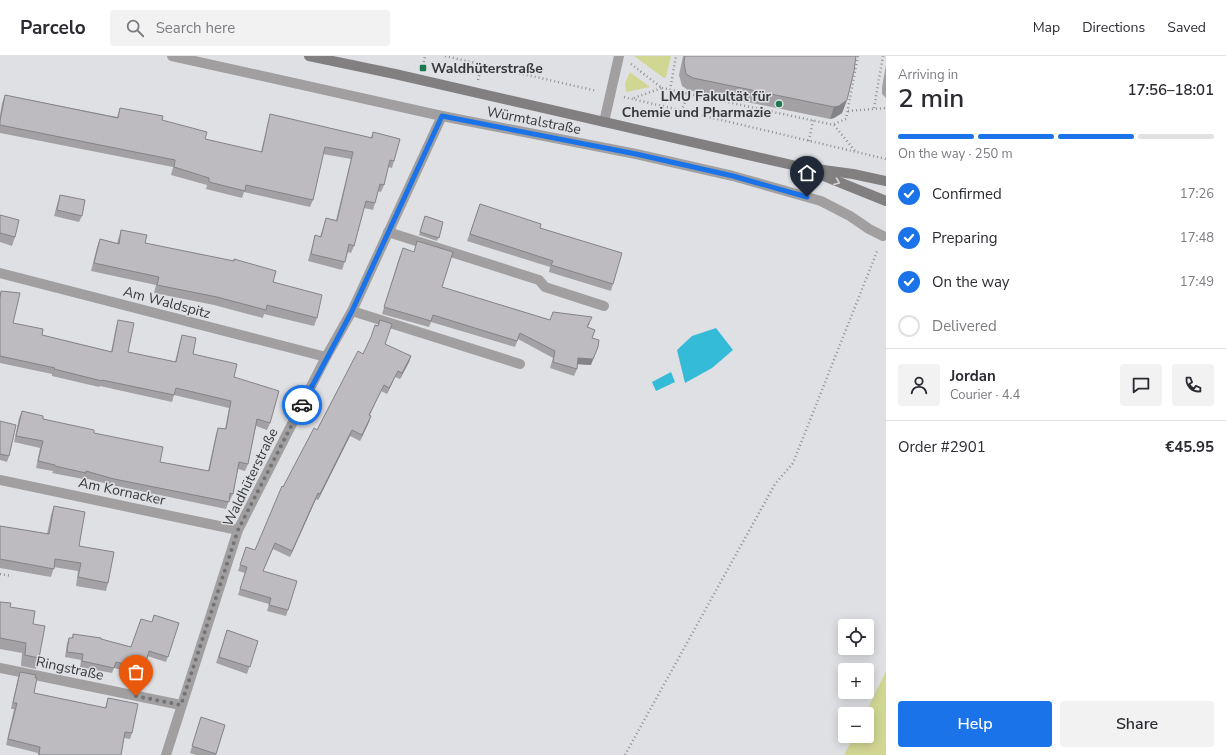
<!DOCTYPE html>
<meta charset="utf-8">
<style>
body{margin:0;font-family:"Nunito Sans",sans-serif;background:#f2f2f3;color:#2b2b33;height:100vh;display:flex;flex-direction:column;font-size:15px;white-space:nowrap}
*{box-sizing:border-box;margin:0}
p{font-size:13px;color:#7c7c81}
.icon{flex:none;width:22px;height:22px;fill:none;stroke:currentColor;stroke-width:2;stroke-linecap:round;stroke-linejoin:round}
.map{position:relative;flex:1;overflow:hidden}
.panel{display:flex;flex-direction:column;background:#fff;width:340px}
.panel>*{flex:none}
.controls{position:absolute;left:838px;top:563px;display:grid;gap:8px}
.controls a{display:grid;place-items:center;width:36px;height:36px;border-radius:4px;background:#fff;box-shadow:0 2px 10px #0003;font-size:20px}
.pin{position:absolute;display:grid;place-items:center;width:34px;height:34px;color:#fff;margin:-41px -17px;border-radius:50% 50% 50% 0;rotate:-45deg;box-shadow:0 0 4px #0007}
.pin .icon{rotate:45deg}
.courier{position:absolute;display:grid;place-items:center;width:40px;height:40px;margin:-20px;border:3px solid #1a73e8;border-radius:50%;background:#fff;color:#222;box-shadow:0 1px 5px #0007}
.head em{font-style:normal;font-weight:600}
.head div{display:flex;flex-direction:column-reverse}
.head{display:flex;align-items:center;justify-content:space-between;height:68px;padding:0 12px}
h1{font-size:26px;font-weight:600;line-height:30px}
.bar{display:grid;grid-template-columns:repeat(4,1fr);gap:6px 4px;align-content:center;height:48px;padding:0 12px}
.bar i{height:5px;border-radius:3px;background:#e1e1e2}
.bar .on{background:#1a73e8}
.bar p{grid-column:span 4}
.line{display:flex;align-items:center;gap:10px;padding:0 12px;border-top:1px solid #e1e1e2}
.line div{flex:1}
.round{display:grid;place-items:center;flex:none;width:42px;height:42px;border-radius:4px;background:#f2f2f3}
ol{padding:0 12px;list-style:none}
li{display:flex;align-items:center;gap:12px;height:44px}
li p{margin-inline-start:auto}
li .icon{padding:4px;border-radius:50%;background:#1a73e8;color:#fff;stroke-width:4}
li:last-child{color:#7c7c81}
li i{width:22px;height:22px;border:2px solid #e1e1e2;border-radius:50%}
.action{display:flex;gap:8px;margin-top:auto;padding:8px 12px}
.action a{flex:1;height:46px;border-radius:4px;background:#1a73e8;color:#fff;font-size:16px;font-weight:600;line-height:46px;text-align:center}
.action a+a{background:#f2f2f3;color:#2b2b33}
header{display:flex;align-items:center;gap:24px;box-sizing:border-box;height:56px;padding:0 20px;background:#fff;border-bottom:1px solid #e1e1e2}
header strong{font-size:19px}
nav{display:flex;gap:22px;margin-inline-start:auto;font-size:14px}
.search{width:280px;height:36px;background:#f2f2f3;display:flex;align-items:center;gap:10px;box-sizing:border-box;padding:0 14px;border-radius:4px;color:#7c7c81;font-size:15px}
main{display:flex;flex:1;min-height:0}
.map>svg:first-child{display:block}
.green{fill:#d2d693}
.water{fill:#34bbd8}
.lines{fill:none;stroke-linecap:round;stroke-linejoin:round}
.path{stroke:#909194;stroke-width:2.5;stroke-dasharray:1 3;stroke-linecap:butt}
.lane{stroke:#a19f9f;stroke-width:10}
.street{stroke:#a19f9f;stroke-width:10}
.secondary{stroke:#827f80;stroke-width:10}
.wall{fill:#a3a1a4}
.shaded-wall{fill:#848386}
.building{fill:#bdbbbf;stroke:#848386}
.oneway{stroke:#d5d6da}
.done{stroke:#727376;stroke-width:4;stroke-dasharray:0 7.2}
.route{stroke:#1a73e8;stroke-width:5}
.poi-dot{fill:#1b7950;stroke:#dee0e4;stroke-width:1.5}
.labels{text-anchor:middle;stroke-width:3;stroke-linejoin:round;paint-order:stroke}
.poi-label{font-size:14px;font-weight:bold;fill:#38383a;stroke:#dee0e4;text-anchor:start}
.street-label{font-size:14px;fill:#38383a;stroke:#dee0e4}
</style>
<header>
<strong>Parcelo</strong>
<div class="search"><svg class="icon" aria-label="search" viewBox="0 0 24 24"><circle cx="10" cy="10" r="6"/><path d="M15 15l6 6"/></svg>Search here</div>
<nav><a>Map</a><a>Directions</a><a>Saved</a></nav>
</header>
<main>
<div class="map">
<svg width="886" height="699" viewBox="0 0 886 699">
<rect width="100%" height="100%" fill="#dee0e4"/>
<g class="green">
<polygon points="634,0 671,0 666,21 664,22"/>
<polygon points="630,16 650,31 626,36 625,27"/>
<polygon points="886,615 886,699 844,699 854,680 867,680 867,658 865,658"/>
</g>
<g class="water">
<polygon points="716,272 733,294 712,312 685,327 677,294 692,280"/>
<polygon points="671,316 675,326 656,335 652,326"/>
</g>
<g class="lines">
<g class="path">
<polyline points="445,0 597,35"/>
<polyline points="631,8 662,32 631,43"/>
<polyline points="423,10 425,0"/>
<polyline points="478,24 482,8"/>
<polyline points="662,32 834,69 855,95"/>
<polyline points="670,34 676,0"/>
<polyline points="624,41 886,103"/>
<polyline points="874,52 883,0"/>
<polyline points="681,55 689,38"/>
<polyline points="848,55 886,52"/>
<polyline points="834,68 846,63 858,0"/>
<polyline points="809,85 813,64"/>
<polyline points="0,518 12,520"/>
<polyline points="625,699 775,428 793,407 878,193"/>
</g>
<g class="lane">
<polyline points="604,66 619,0"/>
<polyline points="388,176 539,224 545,231 604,250"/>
</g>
<g class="street">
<polyline points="172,0 442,60 636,98 733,120 821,145 850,160 869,173 883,180"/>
<polyline points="0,217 326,301"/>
<polyline points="352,255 520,308"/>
<polyline points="0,424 238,474"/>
<polyline points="0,612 181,649"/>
<polyline points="166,699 238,474 326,301 352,255 442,60"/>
</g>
<g class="secondary">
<polyline points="309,0 395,18 801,111 853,118 886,125"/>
<polyline points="814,116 886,145"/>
</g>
</g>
<g class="wall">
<polygon points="683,0 856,0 847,44 842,57 834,62 830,63 688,34 682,30 679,19"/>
<polygon points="886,9 886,42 882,38 882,31"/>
<polygon points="5,39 117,61 120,52 162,64 205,83 261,96 268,66 270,58 371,82 373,76 394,105 392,112 388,111 384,129 381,136 378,135 375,147 373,154 364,152 354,190 351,197 348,196 342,214 308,205 313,187 315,179 320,181 326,162 336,164 351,103 323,98 313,144 310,151 244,136 242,142 206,133 207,129 171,119 173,111 0,77 0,59 2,47"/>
<polygon points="60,139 82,160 79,166 54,160 58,145"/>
<polygon points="480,148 540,172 613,228 611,235 549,216 550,211 467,185"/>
<polygon points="0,159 15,181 12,190 0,186"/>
<polygon points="425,160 443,166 437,185 419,179"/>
<polygon points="121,174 145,187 273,226 317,262 314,270 264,258 263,262 214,249 154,237 156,229 91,215 97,191 100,183 117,187"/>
<polygon points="417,185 442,231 550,264 590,267 588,271 592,282 591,309 577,308 577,313 574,320 550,312 553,302 518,283 515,291 431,266 429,271 382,258 400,199 414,196"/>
<polygon points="1,235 13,267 42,279 111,296 116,271 118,264 128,296 175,306 180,286 182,279 193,298 234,321 270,367 267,374 256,370 248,408 245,415 238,413 233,438 230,444 229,444 226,453 112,429 84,422 83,423 52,417 53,415 36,412 40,392 14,386 19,362 22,355 43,363 94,377 160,406 208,415 216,378 218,372 225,373 229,352 174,339 172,346 100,330 99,331 52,320 52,318 0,307 0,239"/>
<polygon points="371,282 385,288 411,300 409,306 400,323 395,321 387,338 381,335 369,359 371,360 369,366 360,385 350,380 318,444 316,443 290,501 273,493 263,515 288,554 286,560 267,555 269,548 238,539 245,517 238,515 246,491 255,494 283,431 363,298"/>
<polygon points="0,365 9,400 7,406 0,404"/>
<polygon points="54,450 79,490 108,527 106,535 76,530 78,515 54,511 51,521 0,512 0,470 47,478 51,459"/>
<polygon points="0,546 10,551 33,568 39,602 36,613 21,610 22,597 0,593"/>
<polygon points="152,566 179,567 166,606 147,600 142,619 114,612 112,617 80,611 81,604 65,601 67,587 69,582 72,582 73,578 101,583 131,591"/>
<polygon points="227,574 258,585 247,618 216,607"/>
<polygon points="20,616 34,637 105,652 108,642 132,677 130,683 124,682 121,699 38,699 38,697 6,689 14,653 11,653 18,622"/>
<polygon points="199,668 225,669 216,699 196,699 190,697"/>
</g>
<g class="shaded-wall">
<polygon points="847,44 842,57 834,62 830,63 834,51"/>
<polygon points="598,291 591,309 576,308 578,302"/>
<polygon points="411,300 409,306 400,323 402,317"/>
<polygon points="398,315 395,321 387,338 389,332"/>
<polygon points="384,329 381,335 367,365 369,359"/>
<polygon points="371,360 369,366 360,385 362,379"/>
<polygon points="352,374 350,380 318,444 320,438"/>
<polygon points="318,437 316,443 290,501 292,495"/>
</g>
<g class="building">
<polygon points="685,0 856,0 854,15 847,44 839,50 834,51 693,22 686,18 684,6"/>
<polygon points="5,39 118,62 120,52 163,60 162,64 207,76 205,83 262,96 270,58 372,82 373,76 400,83 394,105 390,104 384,129 380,128 375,147 366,145 354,190 349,188 345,206 311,198 315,179 321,181 326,162 337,165 353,96 325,91 313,144 246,129 245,135 209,126 209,122 174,111 175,104 0,69 0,65"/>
<polygon points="60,139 85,144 82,160 57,154"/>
<polygon points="480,148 541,168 540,172 622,197 613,228 551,209 553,205 470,178"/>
<polygon points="0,159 19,164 15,181 0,177"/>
<polygon points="425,160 443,166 439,182 420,176"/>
<polygon points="121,174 147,179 145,187 234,205 234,203 276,215 273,226 322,239 317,262 267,249 266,254 217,241 157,229 159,221 94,207 100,183 119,188"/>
<polygon points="417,185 453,196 442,231 550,264 553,256 592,261 587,271 595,274 592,282 599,284 598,291 593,303 578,302 577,313 553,306 555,295 520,277 517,285 433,259 431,265 384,251 403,192 414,196"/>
<polygon points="1,235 20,237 13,267 43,273 42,279 112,296 118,264 134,267 128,296 176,306 182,279 196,282 193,298 237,308 234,321 279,335 270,367 257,363 248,408 239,406 233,438 230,437 229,446 114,423 86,415 86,417 55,410 55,409 38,405 43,385 16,380 22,355 43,360 43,363 94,374 94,377 163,391 160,406 209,415 218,372 226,373 231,345 176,332 174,339 102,324 102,325 54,313 55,312 0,300 0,242"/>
<polygon points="380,264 392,268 385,288 411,300 402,317 398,315 389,332 384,329 369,359 371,360 362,379 352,374 320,438 318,437 292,495 275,487 263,515 297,525 288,554 269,549 271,542 240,533 247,511 240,509 246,491 255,494 282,430 283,431 314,372 317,374 358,295 363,298 371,281 375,269 378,270"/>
<polygon points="0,365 16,369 9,400 0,398"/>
<polygon points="54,450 85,456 79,490 114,496 108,527 78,521 81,507 55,503 54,513 0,503 0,470 49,478"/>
<polygon points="0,546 11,547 10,551 35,555 33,568 45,570 39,602 25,599 26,587 0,582"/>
<polygon points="154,559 179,567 168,601 149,595 144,613 116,606 114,612 82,605 83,598 67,596 69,582 73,582 73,578 101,582 101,583 131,591 141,563 152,566"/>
<polygon points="227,574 258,585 250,611 219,601"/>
<polygon points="20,616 36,619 35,622 37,622 34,637 106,652 108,642 138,648 132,677 125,676 121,699 41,699 39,698 40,691 8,683 17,647 13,647"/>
<polygon points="201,661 225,669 216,698 192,690"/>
</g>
<defs><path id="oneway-chevron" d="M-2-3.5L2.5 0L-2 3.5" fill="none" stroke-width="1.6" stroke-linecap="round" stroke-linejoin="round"/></defs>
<use class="oneway" href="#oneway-chevron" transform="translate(837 126) rotate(22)"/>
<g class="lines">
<polyline class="done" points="136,640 181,649 238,474 302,349"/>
<polyline class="route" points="302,349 352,255 442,60 636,98 733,120 807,141"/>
</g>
<g class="poi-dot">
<rect x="419" y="8" width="8" height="8" rx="2"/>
<circle cx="779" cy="48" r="4"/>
</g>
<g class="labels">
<g class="poi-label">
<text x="431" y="17">Waldhüterstraße</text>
<text x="771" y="45" text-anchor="end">LMU Fakultät für<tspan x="771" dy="16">Chemie und Pharmazie</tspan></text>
</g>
<g class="street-label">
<text transform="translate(534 64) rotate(11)" y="5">Würmtalstraße</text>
<text transform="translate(167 246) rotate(15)" y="5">Am Waldspitz</text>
<text transform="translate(250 421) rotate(-64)" y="5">Waldhüterstraße</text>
<text transform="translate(122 435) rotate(12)" y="5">Am Kornacker</text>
<text transform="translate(70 612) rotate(12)" y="5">Ringstraße</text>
</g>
</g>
</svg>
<div class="controls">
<a><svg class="icon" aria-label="locate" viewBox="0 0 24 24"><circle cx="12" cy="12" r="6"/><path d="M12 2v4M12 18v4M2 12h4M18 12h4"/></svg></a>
<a>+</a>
<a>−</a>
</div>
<div class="pin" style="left:136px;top:640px;background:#ea580c"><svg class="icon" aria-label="bag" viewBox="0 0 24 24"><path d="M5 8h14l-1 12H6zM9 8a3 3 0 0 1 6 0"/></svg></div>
<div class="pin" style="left:807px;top:141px;background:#1f2937"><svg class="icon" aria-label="home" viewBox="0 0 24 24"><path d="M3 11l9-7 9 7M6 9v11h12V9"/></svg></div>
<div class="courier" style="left:302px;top:349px"><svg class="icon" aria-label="car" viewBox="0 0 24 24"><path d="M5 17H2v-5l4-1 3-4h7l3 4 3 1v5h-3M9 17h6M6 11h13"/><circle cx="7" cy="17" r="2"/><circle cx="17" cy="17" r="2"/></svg></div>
</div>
<section class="panel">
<div class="head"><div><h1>2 min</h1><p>Arriving in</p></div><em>17:56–18:01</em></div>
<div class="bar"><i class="on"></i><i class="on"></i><i class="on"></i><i></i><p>On the way · 250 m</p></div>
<ol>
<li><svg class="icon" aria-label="check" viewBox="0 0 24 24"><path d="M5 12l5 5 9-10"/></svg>Confirmed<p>17:26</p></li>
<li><svg class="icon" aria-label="check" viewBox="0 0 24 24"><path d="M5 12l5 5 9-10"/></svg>Preparing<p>17:48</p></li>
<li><svg class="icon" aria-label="check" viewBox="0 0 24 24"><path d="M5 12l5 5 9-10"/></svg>On the way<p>17:49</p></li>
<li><i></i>Delivered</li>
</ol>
<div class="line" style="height:72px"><a class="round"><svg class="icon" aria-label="person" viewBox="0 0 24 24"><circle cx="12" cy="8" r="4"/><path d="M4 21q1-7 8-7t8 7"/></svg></a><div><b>Jordan</b><p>Courier · 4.4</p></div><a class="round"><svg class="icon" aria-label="chat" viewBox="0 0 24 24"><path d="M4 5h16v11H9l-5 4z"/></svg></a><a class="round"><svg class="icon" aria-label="phone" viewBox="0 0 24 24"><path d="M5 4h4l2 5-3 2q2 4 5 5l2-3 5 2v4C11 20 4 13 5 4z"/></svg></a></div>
<div class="line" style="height:52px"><div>Order #2901</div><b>€45.95</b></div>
<div class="action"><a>Help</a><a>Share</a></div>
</section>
</main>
